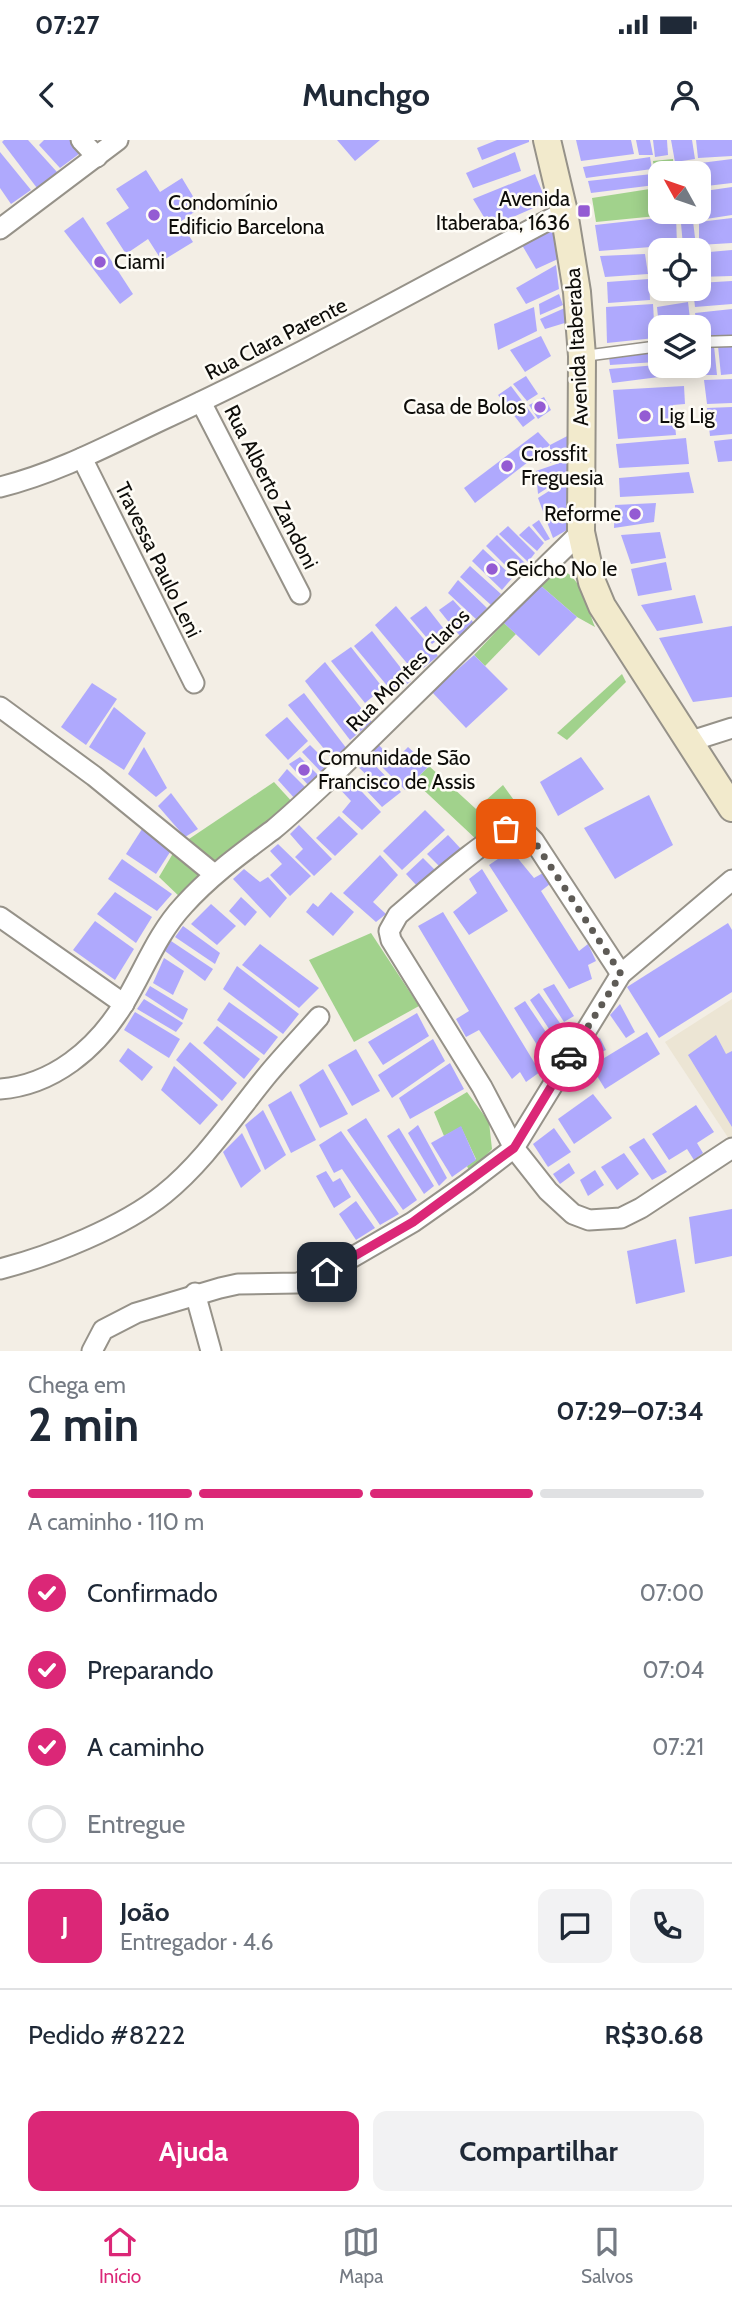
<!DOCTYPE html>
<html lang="pt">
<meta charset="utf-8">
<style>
body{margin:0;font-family:Cabin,sans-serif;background:#f2f2f3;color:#1f2937;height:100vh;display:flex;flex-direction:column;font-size:26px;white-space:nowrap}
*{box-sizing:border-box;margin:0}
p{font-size:23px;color:#747a83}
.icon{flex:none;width:38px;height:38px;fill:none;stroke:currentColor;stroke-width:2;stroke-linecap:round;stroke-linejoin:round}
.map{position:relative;height:1211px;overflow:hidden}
.panel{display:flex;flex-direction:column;background:#fff;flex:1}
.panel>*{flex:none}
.needle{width:46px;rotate:310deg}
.controls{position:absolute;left:648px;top:21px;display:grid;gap:14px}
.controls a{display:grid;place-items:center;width:63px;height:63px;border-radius:14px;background:#fff;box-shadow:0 4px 18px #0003;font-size:35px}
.pin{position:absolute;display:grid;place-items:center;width:60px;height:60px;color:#fff;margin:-30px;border-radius:14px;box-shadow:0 4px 10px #0006}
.courier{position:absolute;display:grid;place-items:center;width:70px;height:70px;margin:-35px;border:5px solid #db2777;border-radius:50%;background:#fff;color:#222;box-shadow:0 2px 9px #0007}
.headline em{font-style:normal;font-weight:700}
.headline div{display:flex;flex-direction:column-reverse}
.headline{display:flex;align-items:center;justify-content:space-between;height:119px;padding:0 28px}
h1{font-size:46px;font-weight:700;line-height:52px}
.bar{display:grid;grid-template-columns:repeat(4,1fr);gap:10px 7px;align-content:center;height:84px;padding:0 28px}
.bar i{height:9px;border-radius:5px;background:#e0e1e3}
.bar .selected{background:#db2777}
.bar p{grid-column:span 4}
.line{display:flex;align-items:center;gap:18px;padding:0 28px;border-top:2px solid #e0e1e3}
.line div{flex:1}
.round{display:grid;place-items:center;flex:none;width:74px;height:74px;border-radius:14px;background:#f2f2f3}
ol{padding:0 28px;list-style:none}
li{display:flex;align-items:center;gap:21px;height:77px}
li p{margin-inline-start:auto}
li .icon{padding:7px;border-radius:50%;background:#db2777;color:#fff;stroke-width:4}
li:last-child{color:#747a83}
li i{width:38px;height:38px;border:4px solid #e0e1e3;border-radius:50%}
.primary-button{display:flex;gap:14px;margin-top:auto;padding:14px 28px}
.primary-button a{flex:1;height:80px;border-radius:14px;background:#db2777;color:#fff;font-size:28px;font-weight:700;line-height:80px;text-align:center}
.primary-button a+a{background:#f2f2f3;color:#1f2937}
.status{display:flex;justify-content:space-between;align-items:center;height:49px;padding:0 35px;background:#fff;direction:ltr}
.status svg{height:19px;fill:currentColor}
header{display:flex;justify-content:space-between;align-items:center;height:91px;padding:0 28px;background:#fff;font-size:32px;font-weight:700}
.dock{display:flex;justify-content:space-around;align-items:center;height:98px;border-top:2px solid #e0e1e3;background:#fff;font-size:19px;color:#747a83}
.dock a{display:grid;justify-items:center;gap:4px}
.dock .selected{color:#db2777}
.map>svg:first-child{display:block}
.built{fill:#ece5d4}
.green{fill:#a1d28c}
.building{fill:#afa9fd}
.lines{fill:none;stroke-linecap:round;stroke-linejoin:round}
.lane-casing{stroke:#969289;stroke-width:13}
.street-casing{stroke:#969289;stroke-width:23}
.secondary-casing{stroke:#969289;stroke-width:30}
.lane{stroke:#fff;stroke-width:10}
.street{stroke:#fff;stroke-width:19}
.secondary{stroke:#f2eacc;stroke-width:26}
.done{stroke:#5e5b56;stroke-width:7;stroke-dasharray:0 12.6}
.route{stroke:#db2777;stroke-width:9}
.poi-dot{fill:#945bd3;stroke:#fefcf6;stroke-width:2.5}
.labels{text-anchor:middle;stroke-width:5;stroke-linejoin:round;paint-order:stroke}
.poi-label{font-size:21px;fill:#0d0c09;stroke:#fefcf6;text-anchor:start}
.street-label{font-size:21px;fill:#0d0c09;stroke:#fefcf6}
</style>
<div class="status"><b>07:27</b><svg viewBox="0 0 49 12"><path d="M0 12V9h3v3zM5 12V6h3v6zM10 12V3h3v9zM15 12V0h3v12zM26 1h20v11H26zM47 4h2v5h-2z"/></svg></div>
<header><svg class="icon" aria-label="back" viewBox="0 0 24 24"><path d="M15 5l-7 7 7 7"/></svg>Munchgo<svg class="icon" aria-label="person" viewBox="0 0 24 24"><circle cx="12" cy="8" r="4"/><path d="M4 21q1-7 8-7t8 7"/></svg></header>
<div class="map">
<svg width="732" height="1211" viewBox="0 0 732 1211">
<rect width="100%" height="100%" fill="#f3eee5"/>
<polygon class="built" points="732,859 732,996 729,999 665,902"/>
<g class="green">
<polygon points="673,19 674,33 660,33 660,72 677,74 596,82 592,58 656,48 653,21"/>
<path d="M 563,430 C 583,441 587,467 595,487 L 577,477 L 540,445 L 552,434 Z"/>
<polygon points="504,483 516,494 485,526 474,515"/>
<polygon points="622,534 626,542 567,600 557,593"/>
<polygon points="429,626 476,669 503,645 519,667 477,700 414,641"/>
<polygon points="274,642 295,665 212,731 183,703"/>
<polygon points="175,710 200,731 200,743 182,759 159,737"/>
<polygon points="371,793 419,866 354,902 309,820"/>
<polygon points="467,952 489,982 492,1009 470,1033 467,1026 476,1019 461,987 444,996 434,972"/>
</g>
<g class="building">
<polygon points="4,0 28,0 57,32 37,48 2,2"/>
<polygon points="44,0 72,0 83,11 60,28 39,5"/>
<polygon points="337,0 380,0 355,21"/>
<polygon points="497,0 529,0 529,2 482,20 477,8"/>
<polygon points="576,0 631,0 634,14 581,21"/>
<polygon points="636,0 650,0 653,15 639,15"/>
<polygon points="653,0 667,0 668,15 655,17"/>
<polygon points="671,0 692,0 695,19 675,22"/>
<polygon points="696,0 732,0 732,16 698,18"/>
<polygon points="0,12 31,50 11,64 0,48"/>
<polygon points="515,12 521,31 473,48 466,33"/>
<polygon points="650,17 652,29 586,38 583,27"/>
<polygon points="732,19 732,43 698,47 698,33 679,33 677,26"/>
<polygon points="146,30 160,52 182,38 200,68 180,82 193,102 162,121 148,99 126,114 106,83 129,68 116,49"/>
<polygon points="535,34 544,56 538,66 490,87 473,59"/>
<polygon points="652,34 655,45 591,53 588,41"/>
<polygon points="732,47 732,75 693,81 696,106 683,106 680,72 698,72 698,52"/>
<polygon points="676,76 677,105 599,111 595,85"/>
<polygon points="83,77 133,154 120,164 64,91"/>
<polygon points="732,78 732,103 699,105 699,82"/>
<polygon points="553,89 558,119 536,129 522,105"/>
<polygon points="732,110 732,136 698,137 698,113"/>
<polygon points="645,114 648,134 605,137 600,116"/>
<polygon points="556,125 559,149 526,164 516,148"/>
<polygon points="649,139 650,160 608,163 607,142"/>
<polygon points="732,141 732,164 695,167 693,149 698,149 698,143"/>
<polygon points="559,154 563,165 540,175 539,164"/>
<polygon points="688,162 691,187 659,187 657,167"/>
<polygon points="653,164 655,198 607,203 606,167"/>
<polygon points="534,167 537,191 498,210 494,184"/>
<polygon points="567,167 568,182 545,189 540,179"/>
<polygon points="732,169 732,195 699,196 695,173"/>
<polygon points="541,196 551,216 525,232 510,210"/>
<polygon points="732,205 732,234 721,235 718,206"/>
<polygon points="714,206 717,235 703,235 700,208"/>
<polygon points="655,211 656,222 610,225 609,217"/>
<polygon points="657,225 659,237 612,243 609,229"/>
<polygon points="663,226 698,226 699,235 664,237"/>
<polygon points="526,236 538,254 527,261 513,244"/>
<polygon points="732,239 732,263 707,264 704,240"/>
<polygon points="511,246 535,278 523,287 498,255"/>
<polygon points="684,246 685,264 673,265 676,295 618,299 613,250"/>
<polygon points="544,257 551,270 538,279 529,265"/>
<polygon points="732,267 732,294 710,296 707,268"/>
<polygon points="538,292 550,305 475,363 464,348"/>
<polygon points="575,292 573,314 550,323 550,305"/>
<polygon points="686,298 689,324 619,328 616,304"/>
<polygon points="732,299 732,321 718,322 714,301"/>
<polygon points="571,319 571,333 538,354 536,331"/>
<polygon points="689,332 694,353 620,357 619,338"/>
<polygon points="571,337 574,386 553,398 538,358"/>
<polygon points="656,363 654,382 614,388 615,365"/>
<polygon points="539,380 550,399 545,401 532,385"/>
<polygon points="508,386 535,413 528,422 499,394"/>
<polygon points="529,386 544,403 537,411 519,395"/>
<polygon points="660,392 666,418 631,424 621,395"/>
<polygon points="497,395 526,424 516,436 486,406"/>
<polygon points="483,409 513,437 502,450 472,421"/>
<polygon points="666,422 672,450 638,456 631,429"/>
<polygon points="470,426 501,454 491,465 460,437"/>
<polygon points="458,440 487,468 477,480 448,453"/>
<polygon points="540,445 577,477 539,516 504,483"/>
<polygon points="695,455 703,483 657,491 641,465"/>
<polygon points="453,460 474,483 460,496 439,470"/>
<polygon points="396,466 438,516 416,534 375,485"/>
<polygon points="426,466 447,493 432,504 410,478"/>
<polygon points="732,486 732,557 693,562 659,498"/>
<polygon points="372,491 411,541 394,554 354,506"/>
<polygon points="351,507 383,548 365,563 331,521"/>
<polygon points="474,515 508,549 466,588 432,552"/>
<polygon points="325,522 372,582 350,600 305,541"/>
<polygon points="92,543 117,559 86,605 61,587"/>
<polygon points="304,553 347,609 334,621 288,565"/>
<polygon points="114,567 146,593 124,630 89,607"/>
<polygon points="287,577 308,601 288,620 265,595"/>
<polygon points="377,603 394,621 408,607 429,626 405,650 367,612"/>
<polygon points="310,605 330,625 322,633 302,612"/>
<polygon points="144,607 167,648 156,657 128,634"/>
<polygon points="365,615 401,652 382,667 365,649 372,640 355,624"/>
<polygon points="300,617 319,636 309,646 289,624"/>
<polygon points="581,617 604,649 558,676 540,642"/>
<polygon points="287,629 307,649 296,660 278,640"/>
<polygon points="346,635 381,672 362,690 342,672 351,661 336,645"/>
<polygon points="171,653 198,689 185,697 158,666"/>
<polygon points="649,655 673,705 615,739 584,688"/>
<polygon points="425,670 445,690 402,730 383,711"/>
<polygon points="339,676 358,694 335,716 316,698"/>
<polygon points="299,685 332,719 314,736 295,717 303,709 290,694"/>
<polygon points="142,689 172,709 156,734 126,714"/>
<polygon points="448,695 462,710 441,728 427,714"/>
<polygon points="278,704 311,736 290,756 270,735 282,724 270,711"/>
<polygon points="511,710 534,738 543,733 550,744 541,751 579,811 588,804 596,821 588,825 592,839 569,849 489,725"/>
<polygon points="380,715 398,735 373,762 386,774 376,782 343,753"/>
<polygon points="423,718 436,731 418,747 406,734"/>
<polygon points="122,719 172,754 157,771 108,739"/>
<polygon points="244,729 260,742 268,737 287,758 270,778 233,739"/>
<polygon points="482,729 508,771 469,795 453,772 477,753 469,739"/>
<polygon points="115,752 152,777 136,803 97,774"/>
<polygon points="331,752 354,772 333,796 306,772 313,763 318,767"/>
<polygon points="241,757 257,772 245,786 229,771"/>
<polygon points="211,764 236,786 217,805 191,784"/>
<polygon points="443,772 540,932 526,942 520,932 512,939 479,890 466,897 456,879 469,871 418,786"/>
<polygon points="95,781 134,809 115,840 73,810"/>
<polygon points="728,783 732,790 732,852 659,898 627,847"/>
<polygon points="183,786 220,813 215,824 175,797"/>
<polygon points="171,801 213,829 205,841 165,811"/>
<polygon points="260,804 319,848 299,868 242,825"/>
<polygon points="164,818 184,831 173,855 153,843"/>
<polygon points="237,826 299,874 283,894 223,849"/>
<polygon points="554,844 574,876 564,882 543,849"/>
<polygon points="150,846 188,869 183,880 145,855"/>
<polygon points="539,853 562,886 551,892 530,860"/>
<polygon points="144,859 183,883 176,892 137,869"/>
<polygon points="525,861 550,898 537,905 514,868"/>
<polygon points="229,862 278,897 264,915 217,880"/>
<polygon points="620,864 635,892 626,898 610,875"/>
<polygon points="135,872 180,899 169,918 124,890"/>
<polygon points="417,873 429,896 383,925 368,902"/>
<polygon points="217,886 260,919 244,939 203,903"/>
<polygon points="647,892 660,914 605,949 591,926"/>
<polygon points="716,895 726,914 732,911 732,987 688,915"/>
<polygon points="600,898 606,910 597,914 590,902"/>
<polygon points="433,899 445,921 392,958 378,935"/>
<polygon points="190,902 237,943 222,961 176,920"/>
<polygon points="128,908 153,927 142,941 119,921"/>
<polygon points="356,909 380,951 352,966 328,925"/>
<polygon points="450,923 464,949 410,979 399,958"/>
<polygon points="174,926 218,965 200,985 161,950"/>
<polygon points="323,929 348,974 320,988 299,945"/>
<polygon points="291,951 316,1000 291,1013 268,965"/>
<polygon points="593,954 612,978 574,1004 558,979"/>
<polygon points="696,965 714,992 697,1003 703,1013 694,1020 687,1009 669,1020 652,994"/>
<polygon points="263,970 286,1015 265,1030 245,985"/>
<polygon points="366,978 417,1060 403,1070 347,990"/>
<polygon points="418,985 447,1038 439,1046 408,993"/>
<polygon points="461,986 476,1020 452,1037 431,1003"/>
<polygon points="399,988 434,1046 424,1054 387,996"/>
<polygon points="554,988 571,1012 548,1027 533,1004"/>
<polygon points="341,991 399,1074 380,1085 342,1029 334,1033 319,1005"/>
<polygon points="242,993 261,1031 241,1048 223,1012"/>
<polygon points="644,998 667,1032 652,1040 629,1007"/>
<polygon points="624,1013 639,1034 617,1050 601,1027"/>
<polygon points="569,1023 575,1033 560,1044 553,1034"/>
<polygon points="595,1030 604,1045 588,1056 580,1040"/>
<polygon points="326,1031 333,1042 340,1038 351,1057 334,1068 316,1036"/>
<polygon points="356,1061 375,1088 356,1100 339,1074"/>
<polygon points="732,1069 732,1116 695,1124 689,1077"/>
<polygon points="676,1099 685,1152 636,1164 627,1111"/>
</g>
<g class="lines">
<defs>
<g id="lane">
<polyline points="698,202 732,201"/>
<polyline points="584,216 660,206"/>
</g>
<g id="street">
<polyline points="81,0 97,17"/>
<polyline points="0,89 118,0"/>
<polyline points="201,262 300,454"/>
<polyline points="82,318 194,543"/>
<path d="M 0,347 C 57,333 109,305 162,280 C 299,217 430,142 564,72"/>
<polyline points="0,567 94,636 214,734"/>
<polyline points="688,602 732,588"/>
<polyline points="0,777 124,864"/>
<path d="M 621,834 L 534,701 C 529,696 524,689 516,688 C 498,686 416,760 398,775 L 389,791 L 391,800 L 482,947 L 514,1008 L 548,1051 L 573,1074 L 589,1080 L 621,1078 L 641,1068 L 732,1008"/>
<path d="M 0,949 C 53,945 96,909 123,865 C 144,831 156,795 184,765 C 211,735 242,713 274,689 C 292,674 309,658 326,642 L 581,392"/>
<path d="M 0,1129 C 51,1116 123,1087 164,1054 C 206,1020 235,974 269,933 C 285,914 302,896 319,877"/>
<polyline points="195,1153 211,1211"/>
<polyline points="92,1211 103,1190 136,1173 220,1148 238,1144 298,1143 327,1132 413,1082 467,1044 514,1008 621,834 732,740"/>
</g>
<polyline id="secondary" points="547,0 564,72 577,152 582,216 581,392 592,442 602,466 732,668"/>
</defs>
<use href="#lane" class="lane-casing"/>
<use href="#street" class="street-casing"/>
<use href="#secondary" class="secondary-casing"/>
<use href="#lane" class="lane"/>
<use href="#street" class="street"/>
<use href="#secondary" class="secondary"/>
</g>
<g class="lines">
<path class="done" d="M 506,689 C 520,688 524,692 534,701 L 621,834 L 569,917"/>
<polyline class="route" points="327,1132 413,1082 514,1008 569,917"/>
</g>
<g class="poi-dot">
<rect x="577" y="64" width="14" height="14" rx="3.5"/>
<circle cx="154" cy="75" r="7"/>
<circle cx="100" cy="122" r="7"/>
<circle cx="540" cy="267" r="7"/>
<circle cx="645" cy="276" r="7"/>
<circle cx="507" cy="326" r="7"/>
<circle cx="635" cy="374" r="7"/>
<circle cx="492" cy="429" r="7"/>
<circle cx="304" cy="630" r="7"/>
</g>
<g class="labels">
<g class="poi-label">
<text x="570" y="66" text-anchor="end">Avenida<tspan x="570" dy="24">Itaberaba, 1636</tspan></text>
<text x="168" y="70">Condomínio<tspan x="168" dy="24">Edificio Barcelona</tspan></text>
<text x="114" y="129">Ciami</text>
<text x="526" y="274" text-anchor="end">Casa de Bolos</text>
<text x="659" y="283">Lig Lig</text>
<text x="521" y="321">Crossfit<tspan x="521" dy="24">Freguesia</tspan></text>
<text x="621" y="381" text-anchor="end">Reforme</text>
<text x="506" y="436">Seicho No Ie</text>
<text x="318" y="625">Comunidade São<tspan x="318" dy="24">Francisco de Assis</tspan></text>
</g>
<g class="street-label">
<text transform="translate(276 199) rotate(-27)" y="7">Rua Clara Parente</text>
<text transform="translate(577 207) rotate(-93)" y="7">Avenida Itaberaba</text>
<text transform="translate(271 347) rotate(63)" y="7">Rua Alberto Zandoni</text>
<text transform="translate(158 420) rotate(64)" y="7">Travessa Paulo Leni</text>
<text transform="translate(408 530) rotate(-45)" y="7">Rua Montes Claros</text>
</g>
</g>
</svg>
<div class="controls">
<a><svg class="needle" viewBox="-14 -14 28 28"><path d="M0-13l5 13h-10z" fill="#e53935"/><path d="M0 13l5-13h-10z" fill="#747a83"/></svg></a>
<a><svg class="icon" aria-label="locate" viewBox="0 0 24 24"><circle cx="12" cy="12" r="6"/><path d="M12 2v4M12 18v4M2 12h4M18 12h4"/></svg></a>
<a><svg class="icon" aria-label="layers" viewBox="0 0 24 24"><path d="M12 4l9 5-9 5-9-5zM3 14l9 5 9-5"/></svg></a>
</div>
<div class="pin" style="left:506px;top:689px;background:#ea580c"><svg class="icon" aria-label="bag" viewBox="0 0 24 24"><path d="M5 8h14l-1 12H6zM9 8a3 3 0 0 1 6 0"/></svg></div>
<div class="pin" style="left:327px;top:1132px;background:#1f2937"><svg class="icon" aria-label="home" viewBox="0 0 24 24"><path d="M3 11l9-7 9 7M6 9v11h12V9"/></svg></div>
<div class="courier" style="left:569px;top:917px"><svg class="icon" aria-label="car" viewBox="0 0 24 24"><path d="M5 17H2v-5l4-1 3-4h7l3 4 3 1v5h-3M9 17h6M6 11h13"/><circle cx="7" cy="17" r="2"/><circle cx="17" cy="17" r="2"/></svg></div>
</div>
<section class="panel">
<div class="headline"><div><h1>2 min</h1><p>Chega em</p></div><em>07:29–07:34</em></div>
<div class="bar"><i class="selected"></i><i class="selected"></i><i class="selected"></i><i></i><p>A caminho · 110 m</p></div>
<ol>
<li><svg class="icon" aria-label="check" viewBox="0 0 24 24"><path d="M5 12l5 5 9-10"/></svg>Confirmado<p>07:00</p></li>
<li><svg class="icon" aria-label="check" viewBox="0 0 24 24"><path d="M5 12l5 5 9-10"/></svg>Preparando<p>07:04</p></li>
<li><svg class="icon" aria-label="check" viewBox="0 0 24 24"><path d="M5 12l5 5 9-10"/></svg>A caminho<p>07:21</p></li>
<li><i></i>Entregue</li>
</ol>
<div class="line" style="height:126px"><b class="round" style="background:#db2777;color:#fff">J</b><div><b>João</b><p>Entregador · 4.6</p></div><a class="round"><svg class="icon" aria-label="chat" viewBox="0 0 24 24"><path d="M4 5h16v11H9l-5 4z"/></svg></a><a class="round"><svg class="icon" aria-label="phone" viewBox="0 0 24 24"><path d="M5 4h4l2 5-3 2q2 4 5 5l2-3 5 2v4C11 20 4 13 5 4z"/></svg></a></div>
<div class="line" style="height:91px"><div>Pedido #8222</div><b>R$30.68</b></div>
<div class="primary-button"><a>Ajuda</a><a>Compartilhar</a></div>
</section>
<nav class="dock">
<a class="selected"><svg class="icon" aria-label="home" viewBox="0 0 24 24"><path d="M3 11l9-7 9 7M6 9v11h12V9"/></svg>Início</a>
<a><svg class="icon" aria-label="map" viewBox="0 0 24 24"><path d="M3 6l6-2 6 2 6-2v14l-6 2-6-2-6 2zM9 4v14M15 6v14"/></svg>Mapa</a>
<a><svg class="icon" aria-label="saved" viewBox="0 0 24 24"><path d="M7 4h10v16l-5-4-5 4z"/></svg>Salvos</a>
</nav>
